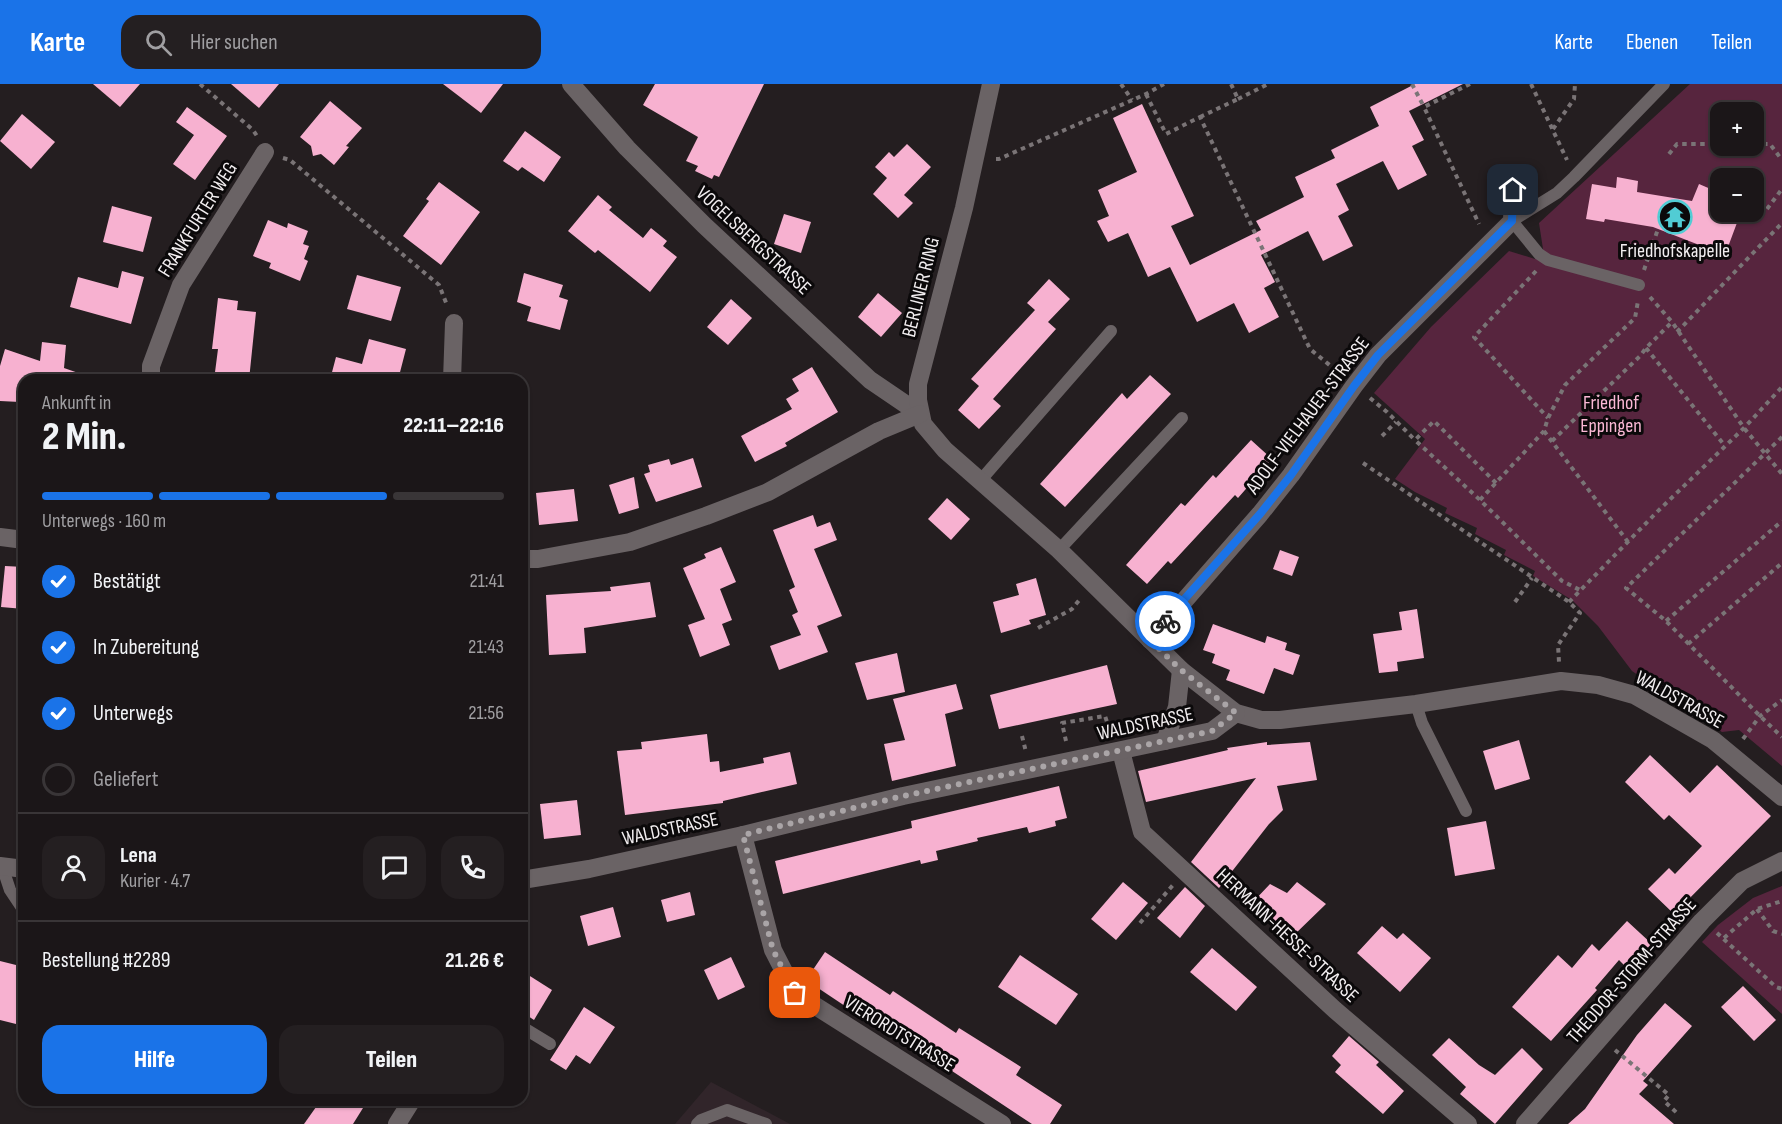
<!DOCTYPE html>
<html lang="de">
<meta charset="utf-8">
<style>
body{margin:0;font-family:"Sofia Sans Condensed",sans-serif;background:#241f21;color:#f1f3f6;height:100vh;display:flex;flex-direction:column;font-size:22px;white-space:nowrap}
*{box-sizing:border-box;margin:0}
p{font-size:20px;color:#a09fa2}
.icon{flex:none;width:33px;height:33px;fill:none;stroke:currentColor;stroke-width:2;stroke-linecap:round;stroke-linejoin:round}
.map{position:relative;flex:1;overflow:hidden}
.details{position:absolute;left:18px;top:290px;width:510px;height:732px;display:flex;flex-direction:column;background:#1b1618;border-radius:18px;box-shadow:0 2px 4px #0004,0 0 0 2px #393537}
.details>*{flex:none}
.controls{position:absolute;left:1710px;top:18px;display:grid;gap:12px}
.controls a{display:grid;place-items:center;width:54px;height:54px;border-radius:12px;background:#1b1618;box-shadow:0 2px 4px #0004,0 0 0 2px #393537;font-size:30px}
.pin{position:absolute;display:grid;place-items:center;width:51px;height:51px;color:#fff;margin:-26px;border-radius:12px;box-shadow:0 3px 9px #0006}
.courier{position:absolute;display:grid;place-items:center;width:60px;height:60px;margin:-30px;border:4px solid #1a73e8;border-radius:50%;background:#fff;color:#222;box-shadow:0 2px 8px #0007}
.summary em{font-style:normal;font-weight:800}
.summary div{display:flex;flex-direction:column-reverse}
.summary{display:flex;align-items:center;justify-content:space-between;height:102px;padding:0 24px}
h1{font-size:39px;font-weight:800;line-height:45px}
.bar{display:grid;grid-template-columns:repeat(4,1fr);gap:9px 6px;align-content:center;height:72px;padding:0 24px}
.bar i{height:8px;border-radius:4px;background:#393537}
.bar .on{background:#1a73e8}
.bar p{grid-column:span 4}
.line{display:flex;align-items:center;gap:15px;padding:0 24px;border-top:2px solid #393537}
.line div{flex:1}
.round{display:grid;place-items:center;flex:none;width:63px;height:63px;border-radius:18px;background:#241f21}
ol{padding:0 24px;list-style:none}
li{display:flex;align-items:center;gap:18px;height:66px}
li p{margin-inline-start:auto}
li .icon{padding:6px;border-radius:50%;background:#1a73e8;color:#fff;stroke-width:4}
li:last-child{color:#a09fa2}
li i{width:33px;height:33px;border:3px solid #393537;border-radius:50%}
.primary-button{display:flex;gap:12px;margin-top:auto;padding:12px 24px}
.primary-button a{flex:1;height:69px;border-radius:18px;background:#1a73e8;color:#fff;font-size:24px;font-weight:800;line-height:69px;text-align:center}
.primary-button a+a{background:#241f21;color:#f1f3f6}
header{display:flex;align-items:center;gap:36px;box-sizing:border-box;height:84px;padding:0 30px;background:#1a73e8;color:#fff}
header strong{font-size:28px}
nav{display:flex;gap:33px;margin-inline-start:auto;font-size:21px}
.search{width:420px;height:54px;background:#241f21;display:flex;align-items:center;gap:15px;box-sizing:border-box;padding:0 21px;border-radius:18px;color:#a09fa2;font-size:22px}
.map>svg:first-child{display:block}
.built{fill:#31252a}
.green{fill:#57253e;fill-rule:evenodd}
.building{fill:#f7b1d0}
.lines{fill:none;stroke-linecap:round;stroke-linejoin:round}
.path{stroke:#7a7476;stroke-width:4;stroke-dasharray:4.5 4.5;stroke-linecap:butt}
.lane{stroke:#6a6365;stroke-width:12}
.street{stroke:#6a6365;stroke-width:18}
.done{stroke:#aaa5a7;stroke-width:6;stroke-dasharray:0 10.8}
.route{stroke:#1a73e8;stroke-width:8}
.labels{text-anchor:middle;stroke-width:6;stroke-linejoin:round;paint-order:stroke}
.street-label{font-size:20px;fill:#f2eef0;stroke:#0b090a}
.poi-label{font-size:20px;fill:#f2eef0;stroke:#0b090a}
.park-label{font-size:20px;fill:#fbb8d5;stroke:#0b090a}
</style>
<header>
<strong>Karte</strong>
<div class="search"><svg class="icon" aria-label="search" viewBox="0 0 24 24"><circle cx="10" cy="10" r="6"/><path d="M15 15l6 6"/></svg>Hier suchen</div>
<nav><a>Karte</a><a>Ebenen</a><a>Teilen</a></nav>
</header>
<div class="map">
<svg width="1782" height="1040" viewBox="0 0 1782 1040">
<rect width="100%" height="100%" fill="#241e20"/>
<polygon class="built" points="711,998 790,1040 675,1040"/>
<g class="green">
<path d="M 1690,0 L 1782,0 L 1782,682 L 1739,646 L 1722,648 L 1632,587 L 1598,542 L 1572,516 L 1533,492 L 1535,487 L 1504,471 L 1506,466 L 1475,450 L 1477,444 L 1445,429 L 1447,424 L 1415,408 L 1395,395 L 1425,355 L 1374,309 L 1431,243 L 1509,167 L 1535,175 L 1543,165 L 1539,139 ZM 1720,28 L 1754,28 L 1754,62 L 1720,62 ZM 1720,94 L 1754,94 L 1754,128 L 1720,128 Z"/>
<polygon points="1782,802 1782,930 1702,858 1718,841 1753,814"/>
</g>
<g class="building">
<polygon points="93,0 140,0 120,23"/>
<polygon points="231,0 279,0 259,24"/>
<polygon points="443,0 503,0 481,29"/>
<polygon points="655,0 764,0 719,93 714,91 712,95 695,87 698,82 686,77 698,53 643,21"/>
<polygon points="1415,0 1463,0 1409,27 1424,56 1412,62 1427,91 1398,106 1383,77 1336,100 1349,126 1338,132 1353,162 1323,177 1308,147 1261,171 1275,198 1264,204 1279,233 1249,249 1234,219 1197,238 1170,183 1148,193 1128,149 1108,158 1097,137 1109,132 1098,106 1137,88 1113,34 1142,20 1194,132 1171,142 1190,181 1261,146 1256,137 1304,113 1295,93 1335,74 1331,66 1379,42 1370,23"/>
<polygon points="330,17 362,44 346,62 349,63 334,81 321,70 313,72 311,62 300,53"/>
<polygon points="187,23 227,52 195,96 173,80 194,51 176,38"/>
<polygon points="22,30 55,58 31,85 0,57"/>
<polygon points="525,47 561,73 544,98 522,83 518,87 503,77"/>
<polygon points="907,60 931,83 904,111 913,119 898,134 873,110 887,94 875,83 889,68 894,73"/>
<polygon points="1617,93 1638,97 1637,108 1692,117 1699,100 1720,109 1720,128 1741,128 1725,171 1653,143 1605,135 1604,138 1586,135 1592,100 1616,104"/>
<polygon points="439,98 480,128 441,181 403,152 429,117 426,115"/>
<polygon points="598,111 612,123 609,126 643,154 651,144 667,157 663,162 677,173 650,208 598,166 595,169 568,147"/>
<polygon points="112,122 152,133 143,168 103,158"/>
<polygon points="784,130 811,138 801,169 774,160"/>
<polygon points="268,136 287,144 288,139 308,147 303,160 309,162 304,175 308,177 300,197 269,184 271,179 253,172"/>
<polygon points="122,187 144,193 131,240 70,223 78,193 118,204"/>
<polygon points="524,189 563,201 559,213 568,216 560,246 527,237 531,223 517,218"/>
<polygon points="357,191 401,203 391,237 347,225"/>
<polygon points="1049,195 1070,215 1048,238 1056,245 993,315 1001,322 979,345 958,326 979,302 971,295 1035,226 1027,219"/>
<polygon points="878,209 902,229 881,253 858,233"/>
<polygon points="218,214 238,217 237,226 256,228 249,296 214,296 218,265 212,265"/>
<polygon points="731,215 752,234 728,261 707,243"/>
<polygon points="369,255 406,265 398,296 344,296 331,292 336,273 362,280"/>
<polygon points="42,258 66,261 64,284 87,292 86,296 23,296 20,318 0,317 0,282 5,265 40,277"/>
<polygon points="812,283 838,328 785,359 787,362 755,378 741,352 792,325 786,315 799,307 792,295"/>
<polygon points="1150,291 1171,310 1065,423 1040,400 1122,309 1127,315"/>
<polygon points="1251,356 1272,375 1238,414 1235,411 1171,480 1168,477 1147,500 1126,481 1181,419 1185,422 1213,391 1216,394"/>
<polygon points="693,374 702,403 656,418 644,390 650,388 648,381 669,375 671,381"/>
<polygon points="634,393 639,424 619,430 609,401"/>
<polygon points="574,405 578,437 539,441 536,409"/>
<polygon points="947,414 970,435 951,456 928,435"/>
<polygon points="813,431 817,443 830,438 837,456 814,465 842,532 817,542 828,568 779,586 770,562 801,551 792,531 798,528 789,506 795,503 773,446"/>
<polygon points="721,463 736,498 720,505 732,536 722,540 730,561 700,573 688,541 705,535 683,484 706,474 704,470"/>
<polygon points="1280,466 1299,473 1292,492 1273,485"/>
<polygon points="5,482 24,483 24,525 1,523"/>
<polygon points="1036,494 1046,531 1029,536 1031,540 1001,549 993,518 1019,511 1016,500"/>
<polygon points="650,498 656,533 584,544 586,569 549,571 546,511 611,507 610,503"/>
<polygon points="1417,525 1424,574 1397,578 1398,587 1379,589 1373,550 1402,546 1399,528"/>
<polygon points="1213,540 1265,559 1267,552 1287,559 1285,566 1300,571 1293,591 1274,584 1264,610 1226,596 1230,586 1212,579 1215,570 1203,566"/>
<polygon points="897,569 905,608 867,616 855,579"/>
<polygon points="1107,581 1117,620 999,645 990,611"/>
<polygon points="956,600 963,625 945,630 956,682 892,697 884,660 905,656 893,615"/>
<polygon points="707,650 710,678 719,677 720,688 764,679 763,674 790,668 797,700 723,717 723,719 625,731 617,667 642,665 641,658"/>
<polygon points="1519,656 1530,695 1495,706 1483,667"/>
<polygon points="1267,658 1267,661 1310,658 1317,696 1277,702 1283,726 1269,740 1219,804 1191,778 1256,694 1146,718 1138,687 1228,666 1227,664"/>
<polygon points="1650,671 1690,709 1717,681 1771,732 1674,830 1648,805 1669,784 1675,790 1702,762 1669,731 1664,736 1625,698"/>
<polygon points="1059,702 1067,734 1055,737 1056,742 1029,749 1027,743 977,754 978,757 936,767 938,776 921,780 920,776 783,810 775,777 912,744 911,737"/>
<polygon points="577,716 581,751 544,755 540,720"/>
<polygon points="1486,737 1495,785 1455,792 1447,744"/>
<polygon points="1123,798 1148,819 1116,856 1091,835"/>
<polygon points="1297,798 1326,820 1292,853 1252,819 1270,800 1287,809"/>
<polygon points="1185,803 1205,822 1180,854 1157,834"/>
<polygon points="690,808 695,831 667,838 661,816"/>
<polygon points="613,823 621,853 588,862 580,832"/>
<polygon points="1627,837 1653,861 1629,886 1619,876 1595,904 1597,906 1551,957 1512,923 1558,871 1572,884 1592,860 1599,867"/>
<polygon points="1382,842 1397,855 1403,849 1431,874 1400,908 1357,869"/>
<polygon points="1212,864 1257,903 1236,927 1190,888"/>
<polygon points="825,868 890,911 893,907 956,949 959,944 1021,983 1016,991 1062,1021 1050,1040 1032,1040 857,924 854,928 806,896"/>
<polygon points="1020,871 1078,910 1056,941 998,903"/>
<polygon points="731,873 745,903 718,916 704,886"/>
<polygon points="0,877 24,883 24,942 0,936"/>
<polygon points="522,887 552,906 534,936 522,928"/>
<polygon points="1743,902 1776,936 1754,957 1721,923"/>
<polygon points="1665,919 1692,942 1643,997 1648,1001 1639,1010 1674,1040 1568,1040 1585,1025 1637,951"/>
<polygon points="584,923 615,943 590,980 576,971 566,986 550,976"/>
<polygon points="1349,952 1379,978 1376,981 1404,1007 1383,1030 1335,988 1341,981 1332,972"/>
<polygon points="1449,954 1479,981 1495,991 1522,964 1543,985 1495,1040 1460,1010 1466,1003 1432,971"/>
<polygon points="321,1016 368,1016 353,1040 304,1040"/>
</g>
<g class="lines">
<g class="path">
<polyline points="200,0 253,46 257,52"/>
<polyline points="1121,0 1132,16"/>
<polyline points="1412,0 1424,23"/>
<polyline points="1470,0 1424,23 1479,140"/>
<polyline points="1531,0 1567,76"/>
<polyline points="1146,10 1166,50 1200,33 1310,265 1338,288"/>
<polyline points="1238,15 1268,0"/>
<polyline points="1200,33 1238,15 1231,0"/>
<polyline points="1553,45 1574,15 1575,0"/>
<polyline points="1754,60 1770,60 1782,76"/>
<polyline points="1669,70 1677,60 1720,60"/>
<polyline points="283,74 290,76 439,201 447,221"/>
<polyline points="996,75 999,75 1146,10 1164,0"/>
<polyline points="1767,125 1782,105"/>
<polyline points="1644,186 1658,145"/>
<polyline points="1536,187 1474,253 1548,334"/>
<polyline points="1650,213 1672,238 1744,344 1782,390"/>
<polyline points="1677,248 1782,139"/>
<polyline points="1646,264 1725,362"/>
<polyline points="1370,314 1387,328 1415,356"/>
<polyline points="1544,347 1628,458"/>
<polyline points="1382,352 1396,338"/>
<polyline points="1782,353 1626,504 1666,537 1760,632 1782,653"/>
<polyline points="1552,357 1640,272 1646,264 1672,238"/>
<polyline points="1363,379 1569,518 1580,529 1558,561 1559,578"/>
<polyline points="1496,399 1434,337 1415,356 1480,416 1562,497 1580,506"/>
<polyline points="1480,416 1544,347 1548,334 1565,301 1635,234 1638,217"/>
<polyline points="1515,518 1532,494"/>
<polyline points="1569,518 1656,429 1744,344 1782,303"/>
<polyline points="1666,537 1782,437"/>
<polyline points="1038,544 1072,525 1081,514"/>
<polyline points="1688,560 1782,479"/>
<polyline points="1022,652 1026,668"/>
<polyline points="1743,655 1760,632 1782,616"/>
<polyline points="1066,657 1062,639 1105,632 1110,647"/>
<polyline points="1757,825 1773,847 1782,850"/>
<polyline points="1140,839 1173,801"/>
<polyline points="1717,849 1776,903 1782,905"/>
<polyline points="1724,854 1757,825 1782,817"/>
<polyline points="1615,966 1669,1011 1664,1017 1677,1029"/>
</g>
<g class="lane">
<polyline points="1639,201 1548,176 1539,170 1512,137 1557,109 1574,93 1664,0"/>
<polyline points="980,397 1111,247"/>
<polyline points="1059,466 1182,334"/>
<polyline points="1416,620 1422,639 1466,727"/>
<polyline points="2,782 10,806 24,827"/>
<polyline points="522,943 550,960"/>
<polyline points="697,1040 701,1036 727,1026 766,1040"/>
</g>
<g class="street">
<polyline points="571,0 627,64 704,141 870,296 920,330"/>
<polyline points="991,0 964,124 918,300 918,316 923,340 945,366 1059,466 1181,586 1236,629 1261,636 1280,636 1416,620 1561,597 1598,601 1634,611 1713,656 1782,713"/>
<polyline points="151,296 151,282 181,201 265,68"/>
<polyline points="452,296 454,239"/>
<polyline points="0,453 24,456"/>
<polyline points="522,475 538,475 630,458 706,432 768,408 879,347 920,330"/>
<polyline points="1150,556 1260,430 1291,391 1354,302 1378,271 1512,137 1513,106"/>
<polyline points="1165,657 1177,623 1181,586"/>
<polyline points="1121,667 1142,748 1335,926 1468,1040"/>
<polyline points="743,751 773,866 795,909 1002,1040"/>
<polyline points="0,782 24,785"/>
<polyline points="522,796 589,785 743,751 903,712 1212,647 1236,629"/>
<polyline points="397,1040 412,1016"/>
<polyline points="1525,1040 1702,837 1742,797 1782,777"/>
</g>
</g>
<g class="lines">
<polyline class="done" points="795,909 773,866 743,751 903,712 1212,647 1236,629 1181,586 1150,556 1165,537"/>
<polyline class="route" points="1165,537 1260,430 1291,391 1354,302 1378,271 1512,137 1513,106"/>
</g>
<defs>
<symbol id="temple-ring" viewBox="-11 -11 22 22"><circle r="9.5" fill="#0b090a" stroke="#51ccd4" stroke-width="1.5"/><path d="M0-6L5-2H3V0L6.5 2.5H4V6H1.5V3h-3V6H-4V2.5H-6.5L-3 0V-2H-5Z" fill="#51ccd4"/></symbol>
</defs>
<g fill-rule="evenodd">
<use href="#temple-ring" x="1656" y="114" width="38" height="38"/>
</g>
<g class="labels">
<g class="street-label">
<text transform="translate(197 135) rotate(-58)" y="7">FRANKFURTER WEG</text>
<text transform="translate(754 156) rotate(43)" y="7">VOGELSBERGSTRASSE</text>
<text transform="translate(920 203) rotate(-76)" y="7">BERLINER RING</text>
<text transform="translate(1307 331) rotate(-53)" y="7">ADOLF-VIELHAUER-STRASSE</text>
<text transform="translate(1680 615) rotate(29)" y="7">WALDSTRASSE</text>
<text transform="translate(1145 639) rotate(-12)" y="7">WALDSTRASSE</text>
<text transform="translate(670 744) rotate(-12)" y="7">WALDSTRASSE</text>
<text transform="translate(1288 851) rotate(43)" y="7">HERMANN-HESSE-STRASSE</text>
<text transform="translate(1631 886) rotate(-49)" y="7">THEODOR-STORM-STRASSE</text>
<text transform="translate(900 949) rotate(32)" y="7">VIERORDTSTRASSE</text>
</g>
<g class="poi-label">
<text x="1675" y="173">Friedhofskapelle</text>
</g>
<g class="park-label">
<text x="1611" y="325">Friedhof<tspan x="1611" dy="23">Eppingen</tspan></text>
</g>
</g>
</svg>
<div class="controls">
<a>+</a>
<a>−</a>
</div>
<div class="pin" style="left:795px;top:909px;background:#ea580c"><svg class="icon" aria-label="bag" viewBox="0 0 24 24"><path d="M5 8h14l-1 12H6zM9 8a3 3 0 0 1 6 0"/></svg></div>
<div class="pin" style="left:1513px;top:106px;background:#1f2937"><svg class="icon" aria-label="home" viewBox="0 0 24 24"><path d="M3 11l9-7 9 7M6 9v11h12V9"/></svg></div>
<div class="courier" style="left:1165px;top:537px"><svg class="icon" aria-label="bike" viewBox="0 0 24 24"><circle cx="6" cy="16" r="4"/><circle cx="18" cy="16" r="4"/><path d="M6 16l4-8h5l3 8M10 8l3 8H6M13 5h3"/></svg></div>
<section class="details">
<div class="summary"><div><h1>2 Min.</h1><p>Ankunft in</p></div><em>22:11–22:16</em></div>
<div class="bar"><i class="on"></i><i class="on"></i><i class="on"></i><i></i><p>Unterwegs · 160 m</p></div>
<ol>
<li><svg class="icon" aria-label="check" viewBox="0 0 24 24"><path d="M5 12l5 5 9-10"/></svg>Bestätigt<p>21:41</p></li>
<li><svg class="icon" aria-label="check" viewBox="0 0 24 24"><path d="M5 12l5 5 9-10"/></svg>In Zubereitung<p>21:43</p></li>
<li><svg class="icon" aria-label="check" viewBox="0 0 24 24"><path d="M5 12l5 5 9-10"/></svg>Unterwegs<p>21:56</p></li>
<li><i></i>Geliefert</li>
</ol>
<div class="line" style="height:108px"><a class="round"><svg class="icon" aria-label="person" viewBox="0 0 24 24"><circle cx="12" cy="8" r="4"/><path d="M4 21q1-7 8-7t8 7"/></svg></a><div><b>Lena</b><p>Kurier · 4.7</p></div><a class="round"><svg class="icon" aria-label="chat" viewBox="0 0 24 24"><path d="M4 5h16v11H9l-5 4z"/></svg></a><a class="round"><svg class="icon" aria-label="phone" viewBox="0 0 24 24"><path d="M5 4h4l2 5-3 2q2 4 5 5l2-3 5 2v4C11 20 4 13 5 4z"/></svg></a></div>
<div class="line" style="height:78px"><div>Bestellung #2289</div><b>21.26 €</b></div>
<div class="primary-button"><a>Hilfe</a><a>Teilen</a></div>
</section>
</div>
